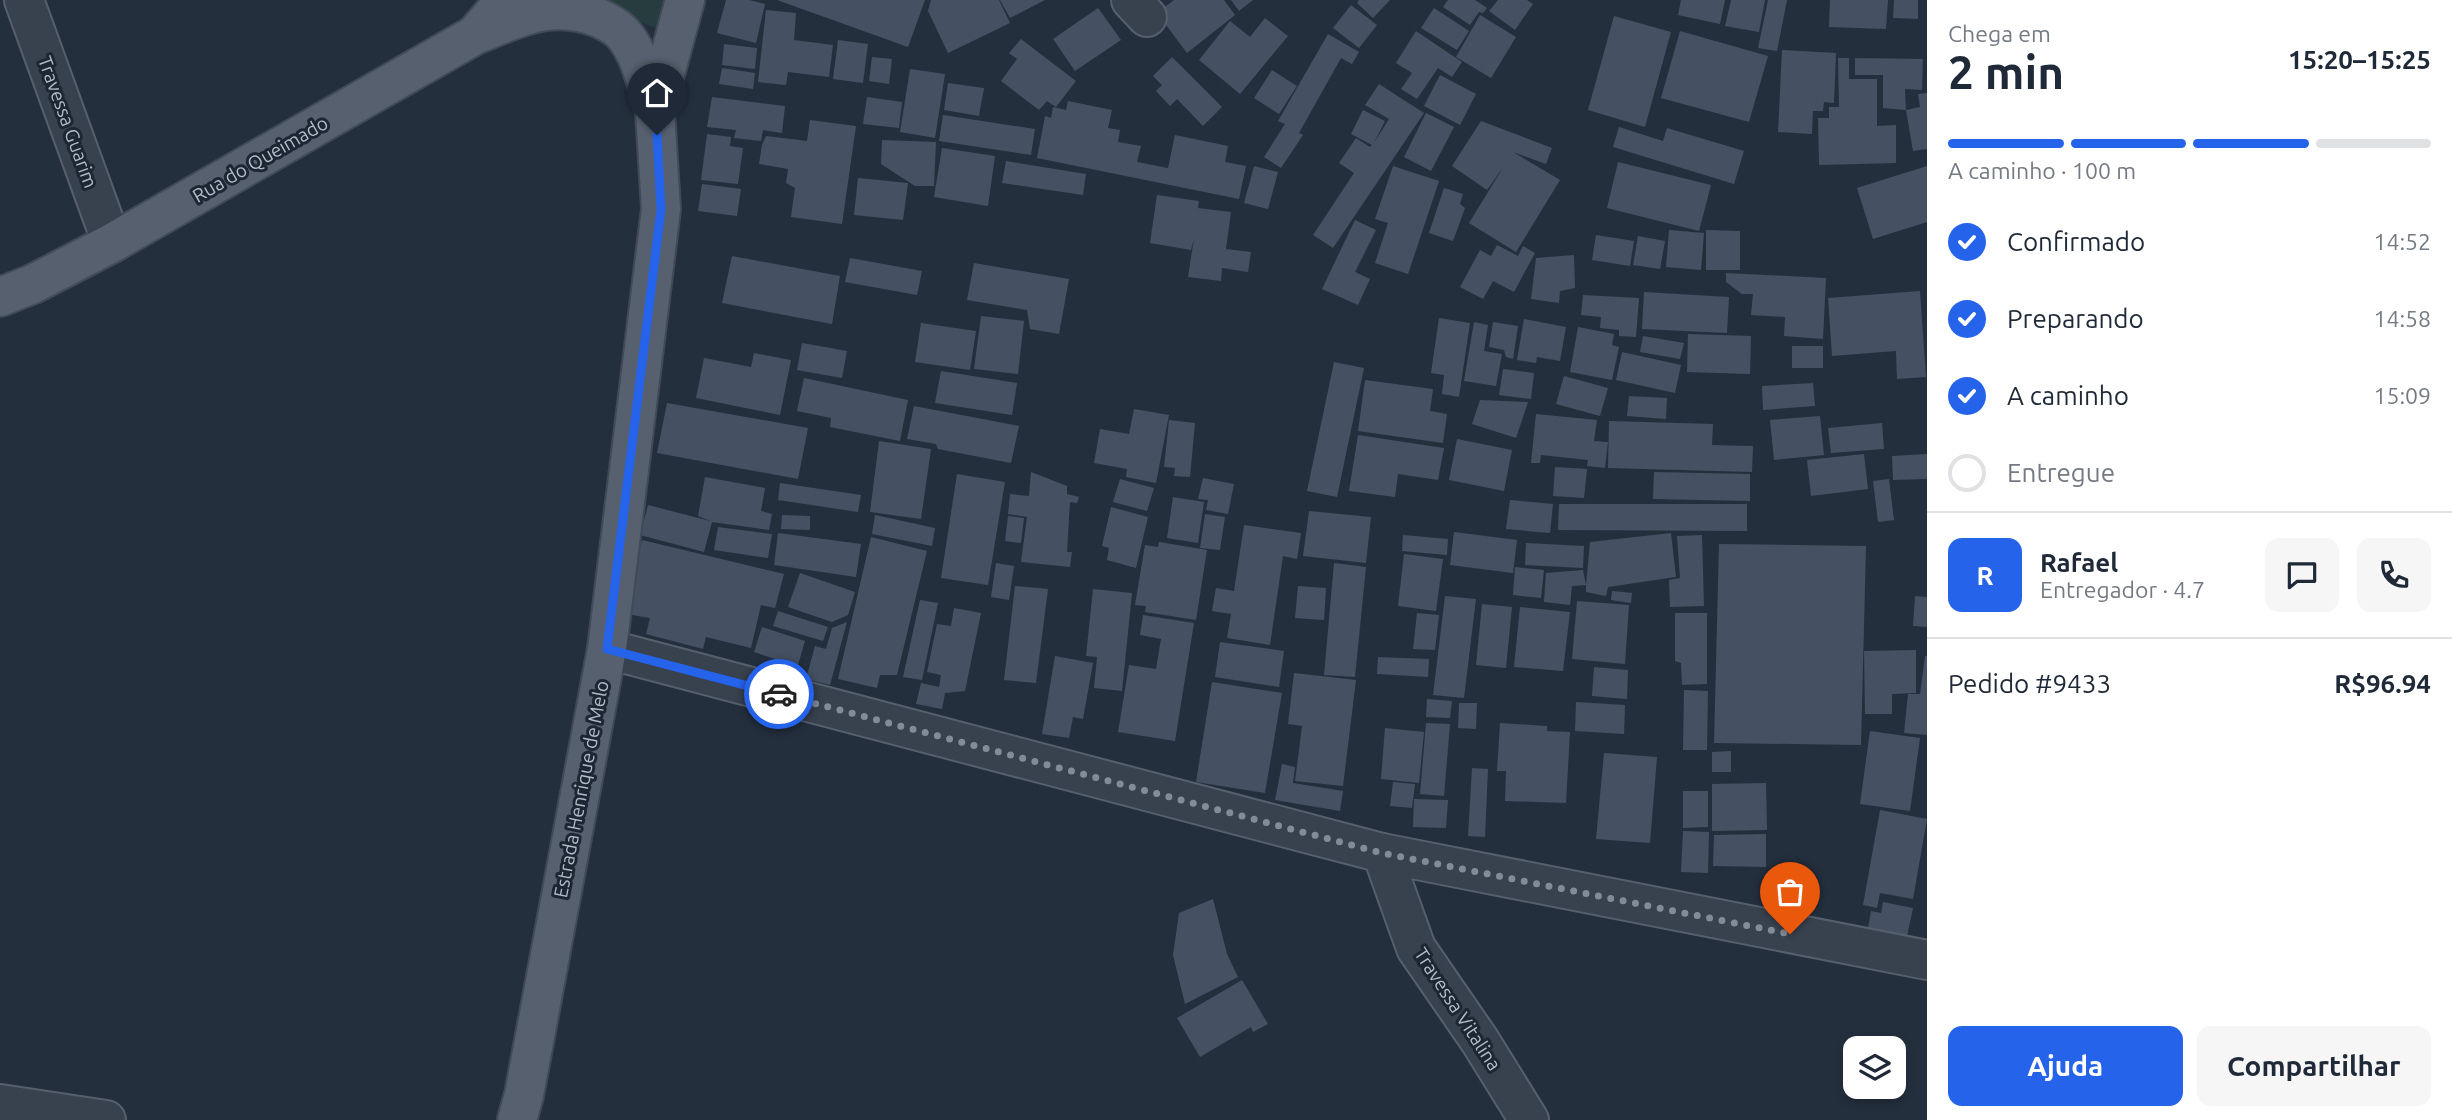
<!DOCTYPE html>
<html lang="pt">
<meta charset="utf-8">
<style>
body{margin:0;font-family:Ubuntu,sans-serif;background:#f6f6f7;color:#1f2937;height:100vh;display:flex;flex-direction:column;font-size:26px;white-space:nowrap}
*{box-sizing:border-box;margin:0}
p{font-size:23px;color:#747a83}
.icon{flex:none;width:38px;height:38px;fill:none;stroke:currentColor;stroke-width:2;stroke-linecap:round;stroke-linejoin:round}
.map{position:relative;flex:1;overflow:hidden}
.details{display:flex;flex-direction:column;background:#fff;width:525px}
.details>*{flex:none}
.buttons{position:absolute;left:1843px;top:1036px;display:grid;gap:14px}
.buttons a{display:grid;place-items:center;width:63px;height:63px;border-radius:14px;background:#fff;box-shadow:0 4px 10px #0003;font-size:35px}
.pin{position:absolute;display:grid;place-items:center;width:60px;height:60px;color:#fff;margin:-72px -30px;border-radius:50% 50% 50% 0;rotate:-45deg;box-shadow:0 0 7px #0007}
.pin .icon{rotate:45deg}
.courier{position:absolute;display:grid;place-items:center;width:70px;height:70px;margin:-35px;border:5px solid #2563eb;border-radius:50%;background:#fff;color:#222;box-shadow:0 2px 9px #0007}
.headline em{font-style:normal;font-weight:700}
.headline div{display:flex;flex-direction:column-reverse}
.headline{display:flex;align-items:center;justify-content:space-between;height:119px;padding:0 21px}
h1{font-size:46px;font-weight:700;line-height:52px}
.bar{display:grid;grid-template-columns:repeat(4,1fr);gap:10px 7px;align-content:center;height:84px;padding:0 21px}
.bar i{height:9px;border-radius:5px;background:#e0e1e3}
.bar .selected{background:#2563eb}
.bar p{grid-column:span 4}
.line{display:flex;align-items:center;gap:18px;padding:0 21px;border-top:2px solid #e0e1e3}
.line div{flex:1}
.round{display:grid;place-items:center;flex:none;width:74px;height:74px;border-radius:14px;background:#f6f6f7}
ol{padding:0 21px;list-style:none}
li{display:flex;align-items:center;gap:21px;height:77px}
li p{margin-inline-start:auto}
li .icon{padding:7px;border-radius:50%;background:#2563eb;color:#fff;stroke-width:4}
li:last-child{color:#747a83}
li i{width:38px;height:38px;border:4px solid #e0e1e3;border-radius:50%}
.button{display:flex;gap:14px;margin-top:auto;padding:14px 21px}
.button a{flex:1;height:80px;border-radius:14px;background:#2563eb;color:#fff;font-size:28px;font-weight:700;line-height:80px;text-align:center}
.button a+a{background:#f6f6f7;color:#1f2937}
main{display:flex;flex:1;min-height:0}
.map>svg:first-child{display:block}
.green{fill:#263c3f}
.building{fill:#455162}
.lines{fill:none;stroke-linecap:round;stroke-linejoin:round}
.minor-casing{stroke:#565f6c;stroke-width:42}
.major-casing{stroke:#414a57;stroke-width:42}
.minor{stroke:#38414e;stroke-width:38}
.major{stroke:#56606e;stroke-width:38}
.done{stroke:#828b98;stroke-width:7;stroke-dasharray:0 12.6}
.route{stroke:#2563eb;stroke-width:9}
.labels{text-anchor:middle;stroke-width:6;stroke-linejoin:round;paint-order:stroke}
.street-label{font-size:19px;fill:#b4bcc9;stroke:#1d2633}
</style>
<main>
<div class="map">
<svg width="1927" height="1120" viewBox="0 0 1927 1120">
<rect width="100%" height="100%" fill="#242f3e"/>
<polygon class="green" points="590,0 671,0 665,32 594,2"/>
<g class="building">
<polygon points="726,0 749,0 765,4 756,43 717,33"/>
<polygon points="777,0 925,0 908,47"/>
<polygon points="931,0 999,0 1010,23 948,53 928,11"/>
<polygon points="1000,0 1045,0 1010,18"/>
<polygon points="1174,0 1224,0 1235,15 1187,53 1157,13"/>
<polygon points="1231,0 1253,0 1239,11"/>
<polygon points="1359,0 1390,0 1373,18 1357,3"/>
<polygon points="1448,0 1475,0 1487,8 1483,13 1479,12 1470,25 1443,7"/>
<polygon points="1498,0 1527,0 1533,4 1515,30 1489,11"/>
<polygon points="1681,0 1725,0 1720,24 1678,15"/>
<polygon points="1731,0 1765,0 1759,32 1725,26"/>
<polygon points="1768,0 1787,0 1777,51 1758,48"/>
<polygon points="1830,0 1888,0 1886,29 1829,27"/>
<polygon points="1894,0 1918,0 1918,19 1893,18"/>
<polygon points="1351,5 1377,25 1359,48 1333,28"/>
<polygon points="1098,8 1121,40 1075,71 1053,39"/>
<polygon points="1434,8 1469,31 1457,50 1421,28"/>
<polygon points="766,10 796,13 794,40 833,45 829,77 788,72 786,85 758,82"/>
<polygon points="1480,15 1516,37 1491,78 1456,57"/>
<polygon points="1614,16 1671,32 1645,127 1588,110"/>
<polygon points="1265,18 1288,36 1240,94 1199,60 1230,21 1250,37"/>
<polygon points="1416,31 1462,62 1452,77 1438,68 1417,99 1401,89 1412,73 1396,63"/>
<polygon points="1680,31 1768,56 1749,122 1661,98"/>
<polygon points="1328,34 1359,52 1352,64 1341,58 1299,133 1303,135 1281,168 1264,157 1285,124 1278,121"/>
<polygon points="1021,39 1076,81 1056,107 1047,101 1039,110 1001,81 1017,59 1009,53"/>
<polygon points="838,40 868,44 863,83 833,79"/>
<polygon points="724,44 757,48 755,69 722,65"/>
<polygon points="1782,50 1836,53 1834,103 1824,102 1823,111 1813,111 1812,134 1778,132"/>
<polygon points="872,57 892,59 889,84 869,81"/>
<polygon points="1172,57 1222,107 1203,126 1177,99 1170,106 1156,91 1162,85 1153,76"/>
<polygon points="1838,58 1849,58 1849,79 1877,79 1877,126 1896,125 1896,163 1819,165 1818,118 1829,118 1829,107 1839,107"/>
<polygon points="1855,58 1923,59 1922,90 1905,89 1906,110 1920,107 1918,94 1927,93 1927,149 1913,151 1906,110 1883,108 1883,75 1855,75"/>
<polygon points="722,68 755,73 753,89 719,84"/>
<polygon points="910,69 945,74 935,138 900,132"/>
<polygon points="1272,70 1297,86 1279,114 1254,98"/>
<polygon points="1440,75 1476,94 1460,125 1424,106"/>
<polygon points="948,83 984,88 979,116 944,110"/>
<polygon points="1379,84 1424,113 1333,248 1313,235 1354,173 1339,163 1356,138 1370,147 1372,145 1351,134 1363,110 1385,121 1374,143 1389,119 1365,105"/>
<polygon points="712,97 785,106 782,133 763,130 761,141 734,138 736,130 707,127"/>
<polygon points="867,97 902,102 899,128 863,124"/>
<polygon points="1068,101 1112,110 1108,128 1120,130 1118,142 1141,146 1137,162 1168,168 1175,135 1228,146 1225,162 1246,166 1239,199 1037,158 1045,116 1051,118 1053,107 1066,110"/>
<polygon points="1426,113 1454,127 1431,171 1404,157"/>
<polygon points="943,115 1035,129 1031,155 939,141"/>
<polygon points="810,120 856,126 842,224 791,217 795,188 786,183 788,169 759,164 762,145 766,136 807,141"/>
<polygon points="1481,121 1552,148 1546,164 1513,152 1560,180 1516,252 1469,223 1504,166 1487,190 1452,166"/>
<polygon points="1619,127 1663,141 1667,128 1744,151 1734,184 1613,147"/>
<polygon points="707,134 731,137 730,146 743,148 738,184 701,180"/>
<polygon points="882,140 936,142 934,186 915,186 881,164"/>
<polygon points="942,148 995,156 988,206 934,197"/>
<polygon points="1006,161 1086,174 1083,195 1002,183"/>
<polygon points="1618,162 1711,185 1699,231 1607,208"/>
<polygon points="1254,166 1278,172 1268,209 1244,203"/>
<polygon points="1393,166 1439,181 1408,274 1375,263 1388,223 1375,219"/>
<polygon points="1927,166 1927,222 1873,239 1857,188"/>
<polygon points="858,178 908,183 903,220 854,215"/>
<polygon points="702,184 741,189 737,216 698,211"/>
<polygon points="1444,188 1463,194 1460,204 1465,208 1453,241 1429,233"/>
<polygon points="1157,195 1199,201 1198,208 1231,212 1226,249 1251,252 1248,272 1222,268 1221,281 1188,277 1194,238 1191,250 1150,243"/>
<polygon points="1355,220 1376,230 1355,272 1370,279 1358,305 1322,289"/>
<polygon points="1669,230 1704,233 1701,270 1666,267"/>
<polygon points="1706,230 1740,231 1740,270 1706,270"/>
<polygon points="1596,235 1634,241 1630,266 1592,260"/>
<polygon points="1638,236 1665,241 1660,269 1633,265"/>
<polygon points="1497,245 1518,256 1523,246 1535,253 1514,292 1493,281 1483,299 1460,287 1480,250 1491,256"/>
<polygon points="1574,255 1575,288 1560,291 1559,303 1531,299 1536,258"/>
<polygon points="732,256 840,276 832,324 722,303"/>
<polygon points="850,258 922,271 917,295 845,282"/>
<polygon points="974,263 1069,279 1059,334 1030,329 1027,310 967,300"/>
<polygon points="1726,273 1826,278 1823,339 1784,336 1785,317 1751,315 1753,294 1742,294 1726,282"/>
<polygon points="1920,291 1926,377 1897,379 1896,351 1832,356 1828,298"/>
<polygon points="1644,292 1729,297 1727,333 1642,329"/>
<polygon points="1583,295 1639,298 1636,337 1619,336 1619,330 1600,328 1601,317 1581,315"/>
<polygon points="981,316 1024,321 1018,374 974,369"/>
<polygon points="1439,318 1470,323 1459,397 1442,394 1444,375 1431,373"/>
<polygon points="1524,319 1566,327 1560,361 1537,357 1536,363 1517,360"/>
<polygon points="1474,322 1488,325 1484,351 1502,354 1496,386 1464,381"/>
<polygon points="1493,322 1518,326 1513,359 1506,357 1504,350 1489,347"/>
<polygon points="921,323 976,331 970,370 915,362"/>
<polygon points="1578,327 1614,334 1612,345 1619,347 1612,380 1570,372"/>
<polygon points="1688,334 1751,336 1750,374 1687,372"/>
<polygon points="1643,336 1684,343 1680,359 1640,352"/>
<polygon points="802,343 847,351 842,378 797,370"/>
<rect x="1792" y="346" width="31" height="22"/>
<polygon points="1622,352 1681,365 1675,393 1616,380"/>
<polygon points="754,353 791,360 780,415 696,398 704,358 751,367"/>
<polygon points="1334,362 1364,368 1337,497 1307,491"/>
<polygon points="1503,369 1534,373 1531,399 1499,395"/>
<polygon points="941,371 1017,383 1012,415 935,403"/>
<polygon points="1564,376 1608,388 1600,416 1556,404"/>
<polygon points="804,378 908,400 900,441 830,427 831,418 797,411"/>
<polygon points="1365,380 1433,389 1430,411 1447,414 1443,443 1358,431"/>
<polygon points="1813,383 1815,406 1763,410 1762,386"/>
<polygon points="1629,396 1667,398 1666,419 1627,416"/>
<polygon points="1480,400 1528,402 1516,438 1472,424"/>
<polygon points="667,403 808,428 798,479 657,453"/>
<polygon points="914,406 1019,426 1011,463 938,449 936,444 907,439"/>
<polygon points="1134,409 1169,415 1156,483 1126,477 1127,469 1094,463 1100,429 1129,434"/>
<polygon points="1536,414 1597,420 1594,441 1608,442 1605,468 1587,466 1588,460 1541,455 1540,463 1531,463"/>
<polygon points="1820,416 1824,455 1774,460 1770,420"/>
<polygon points="1169,420 1195,423 1190,477 1174,476 1175,468 1164,467"/>
<polygon points="1609,421 1713,424 1712,445 1753,446 1752,472 1608,468"/>
<polygon points="1882,423 1884,449 1831,453 1828,428"/>
<polygon points="1358,435 1444,448 1438,480 1398,474 1395,497 1349,491"/>
<polygon points="1457,439 1512,450 1504,491 1449,480"/>
<polygon points="879,441 931,449 921,519 870,512"/>
<polygon points="1864,454 1868,489 1811,496 1807,460"/>
<polygon points="1927,454 1927,479 1893,480 1892,456"/>
<polygon points="1555,467 1587,469 1584,498 1553,496"/>
<polygon points="1031,472 1067,486 1067,494 1079,497 1077,503 1070,502 1067,552 1072,552 1070,567 1021,562 1027,517 1008,514 1010,494 1029,496"/>
<polygon points="1654,472 1750,474 1750,501 1653,499"/>
<polygon points="957,474 1005,482 988,585 941,578"/>
<polygon points="705,477 765,488 761,511 772,514 769,530 712,522 704,552 640,535 648,505 710,521 698,516"/>
<polygon points="1203,478 1234,484 1228,514 1206,510 1208,500 1198,499"/>
<polygon points="1120,479 1154,488 1147,511 1113,502"/>
<polygon points="1889,479 1894,520 1878,522 1873,481"/>
<polygon points="780,483 861,495 858,512 778,500"/>
<polygon points="1173,497 1204,502 1198,543 1167,538"/>
<polygon points="1510,500 1553,504 1550,533 1506,529"/>
<polygon points="1559,504 1747,504 1747,531 1558,530"/>
<polygon points="1111,507 1148,517 1136,568 1107,560 1109,548 1102,546"/>
<polygon points="1309,511 1371,517 1366,563 1303,556"/>
<polygon points="1205,514 1225,517 1220,550 1200,548"/>
<polygon points="782,515 810,516 810,530 781,529"/>
<polygon points="875,515 935,528 932,546 872,534"/>
<polygon points="1008,516 1024,518 1021,543 1005,541"/>
<polygon points="1244,525 1301,533 1297,559 1283,556 1270,645 1227,638 1231,614 1212,611 1216,588 1234,591"/>
<polygon points="718,527 772,534 768,558 714,550"/>
<polygon points="1454,532 1517,540 1513,573 1450,565"/>
<polygon points="778,533 861,544 856,577 774,565"/>
<polygon points="1671,533 1676,577 1608,587 1606,596 1586,592 1586,585 1572,586 1570,605 1544,602 1546,573 1583,570 1586,585 1590,542"/>
<polygon points="1403,535 1448,539 1447,555 1402,551"/>
<polygon points="1702,535 1704,606 1670,607 1669,580 1680,578 1677,536"/>
<polygon points="871,537 927,551 897,675 880,675 877,688 838,679"/>
<polygon points="642,540 784,574 775,608 761,605 751,648 706,637 703,649 646,634 650,618 632,615 627,605"/>
<polygon points="1159,542 1207,550 1196,620 1145,612 1146,606 1135,605 1145,545 1158,547"/>
<polygon points="1526,543 1584,546 1583,568 1525,565"/>
<polygon points="1719,544 1866,546 1861,745 1714,743"/>
<polygon points="1404,554 1443,559 1436,611 1398,606"/>
<polygon points="996,563 1014,566 1009,600 991,597"/>
<polygon points="1334,563 1366,567 1355,677 1324,675"/>
<polygon points="1515,567 1544,570 1541,598 1513,595"/>
<polygon points="800,573 855,592 848,615 832,622 788,607"/>
<polygon points="1015,586 1048,589 1036,683 1004,680"/>
<polygon points="1298,586 1326,588 1324,620 1295,618"/>
<polygon points="1093,589 1132,593 1122,691 1094,688 1097,657 1086,656"/>
<polygon points="1612,591 1632,593 1631,603 1611,600"/>
<polygon points="1445,596 1476,599 1464,698 1433,695"/>
<polygon points="1915,596 1927,597 1927,627 1913,626"/>
<polygon points="920,600 938,603 922,680 903,677"/>
<polygon points="1577,601 1629,605 1625,664 1572,659"/>
<polygon points="1482,604 1512,607 1506,668 1476,665"/>
<polygon points="1520,607 1570,612 1563,671 1514,667"/>
<polygon points="954,608 981,613 965,691 945,693 942,709 916,704 921,683 939,687 941,675 927,672 937,624 951,626"/>
<polygon points="778,611 828,627 823,641 773,626"/>
<polygon points="1417,613 1439,615 1435,650 1413,649"/>
<polygon points="1675,613 1707,613 1707,684 1682,685 1681,663 1675,661"/>
<polygon points="1143,615 1194,623 1175,741 1118,732 1129,665 1156,669 1161,639 1140,635"/>
<polygon points="847,622 830,685 806,679 815,646 826,649 832,628"/>
<polygon points="762,627 805,641 798,665 783,662 799,667 794,680 770,672 775,659 754,652"/>
<polygon points="1220,642 1284,651 1279,687 1215,677"/>
<polygon points="1916,650 1916,693 1892,694 1892,714 1865,714 1864,651"/>
<polygon points="1055,656 1093,663 1083,719 1073,717 1069,738 1042,734"/>
<polygon points="1925,656 1927,656 1927,735 1904,733 1908,694 1920,694"/>
<polygon points="1378,657 1429,659 1428,677 1377,674"/>
<polygon points="1594,667 1628,670 1627,699 1592,696"/>
<polygon points="1294,673 1356,680 1343,786 1295,781 1302,726 1288,724"/>
<polygon points="1212,682 1282,693 1265,793 1196,782"/>
<polygon points="1684,690 1708,691 1707,750 1683,750"/>
<polygon points="1427,699 1452,701 1450,718 1426,717"/>
<polygon points="1576,702 1625,705 1624,734 1575,731"/>
<polygon points="1459,703 1477,703 1476,729 1458,728"/>
<polygon points="1426,723 1450,724 1444,796 1420,794"/>
<polygon points="1500,723 1547,726 1547,731 1570,732 1566,803 1505,801 1506,771 1497,771"/>
<polygon points="1385,728 1424,732 1419,783 1381,779"/>
<polygon points="1870,731 1920,738 1910,811 1860,804"/>
<polygon points="1731,751 1731,772 1712,772 1712,752"/>
<polygon points="1604,753 1657,757 1650,843 1596,839"/>
<polygon points="1282,764 1295,767 1293,783 1343,791 1340,811 1275,800"/>
<polygon points="1472,768 1488,769 1485,837 1468,836"/>
<polygon points="1393,782 1415,784 1412,808 1390,806"/>
<polygon points="1766,783 1767,830 1712,831 1712,784"/>
<polygon points="1683,791 1708,791 1708,827 1683,828"/>
<polygon points="1414,799 1448,800 1446,828 1413,827"/>
<polygon points="1880,810 1927,819 1913,899 1880,893 1877,908 1863,905"/>
<polygon points="1683,831 1709,832 1708,873 1681,872"/>
<polygon points="1766,834 1766,867 1713,866 1714,835"/>
<polygon points="1213,899 1227,954 1238,977 1185,1004 1173,955 1179,913"/>
<polygon points="1883,902 1913,908 1907,936 1868,928 1871,911 1881,913"/>
<polygon points="1242,980 1268,1024 1253,1032 1251,1027 1200,1057 1177,1018"/>
</g>
<g class="lines">
<defs>
<g id="minor">
<polyline points="24,0 112,243"/>
<polyline points="1131,0 1147,17"/>
<polyline points="607,649 1382,853 1927,960"/>
<polyline points="1382,853 1416,948 1480,1041 1529,1120"/>
<polyline points="0,1104 106,1120"/>
</g>
<g id="major">
<path d="M 480,33 C 522,16 554,0 599,18 C 608,22 619,28 625,36 C 641,56 647,86 655,111"/>
<polyline points="0,297 33,284 112,243 475,35 505,0"/>
<polyline points="517,1120 524,1095 607,649 661,209 655,111 685,0"/>
</g>
</defs>
<use href="#minor" class="minor-casing"/>
<use href="#major" class="major-casing"/>
<use href="#minor" class="minor"/>
<use href="#major" class="major"/>
</g>
<g class="lines">
<polyline class="done" points="779,694 1382,853 1790,934"/>
<polyline class="route" points="657,135 661,209 607,649 779,694"/>
</g>
<g class="labels">
<g class="street-label">
<text transform="translate(68 122) rotate(70)" y="7">Travessa Guarim</text>
<text transform="translate(260 159) rotate(-30)" y="7">Rua do Queimado</text>
<text transform="translate(581 789) rotate(-79)" y="7">Estrada Henrique de Melo</text>
<text transform="translate(1458 1009) rotate(57)" y="7">Travessa Vitalina</text>
</g>
</g>
</svg>
<div class="buttons">
<a><svg class="icon" aria-label="layers" viewBox="0 0 24 24"><path d="M12 4l9 5-9 5-9-5zM3 14l9 5 9-5"/></svg></a>
</div>
<div class="pin" style="left:1790px;top:934px;background:#ea580c"><svg class="icon" aria-label="bag" viewBox="0 0 24 24"><path d="M5 8h14l-1 12H6zM9 8a3 3 0 0 1 6 0"/></svg></div>
<div class="pin" style="left:657px;top:135px;background:#1f2937"><svg class="icon" aria-label="home" viewBox="0 0 24 24"><path d="M3 11l9-7 9 7M6 9v11h12V9"/></svg></div>
<div class="courier" style="left:779px;top:694px"><svg class="icon" aria-label="car" viewBox="0 0 24 24"><path d="M5 17H2v-5l4-1 3-4h7l3 4 3 1v5h-3M9 17h6M6 11h13"/><circle cx="7" cy="17" r="2"/><circle cx="17" cy="17" r="2"/></svg></div>
</div>
<section class="details">
<div class="headline"><div><h1>2 min</h1><p>Chega em</p></div><em>15:20–15:25</em></div>
<div class="bar"><i class="selected"></i><i class="selected"></i><i class="selected"></i><i></i><p>A caminho · 100 m</p></div>
<ol>
<li><svg class="icon" aria-label="check" viewBox="0 0 24 24"><path d="M5 12l5 5 9-10"/></svg>Confirmado<p>14:52</p></li>
<li><svg class="icon" aria-label="check" viewBox="0 0 24 24"><path d="M5 12l5 5 9-10"/></svg>Preparando<p>14:58</p></li>
<li><svg class="icon" aria-label="check" viewBox="0 0 24 24"><path d="M5 12l5 5 9-10"/></svg>A caminho<p>15:09</p></li>
<li><i></i>Entregue</li>
</ol>
<div class="line" style="height:126px"><b class="round" style="background:#2563eb;color:#fff">R</b><div><b>Rafael</b><p>Entregador · 4.7</p></div><a class="round"><svg class="icon" aria-label="chat" viewBox="0 0 24 24"><path d="M4 5h16v11H9l-5 4z"/></svg></a><a class="round"><svg class="icon" aria-label="phone" viewBox="0 0 24 24"><path d="M5 4h4l2 5-3 2q2 4 5 5l2-3 5 2v4C11 20 4 13 5 4z"/></svg></a></div>
<div class="line" style="height:91px"><div>Pedido #9433</div><b>R$96.94</b></div>
<div class="button"><a>Ajuda</a><a>Compartilhar</a></div>
</section>
</main>
